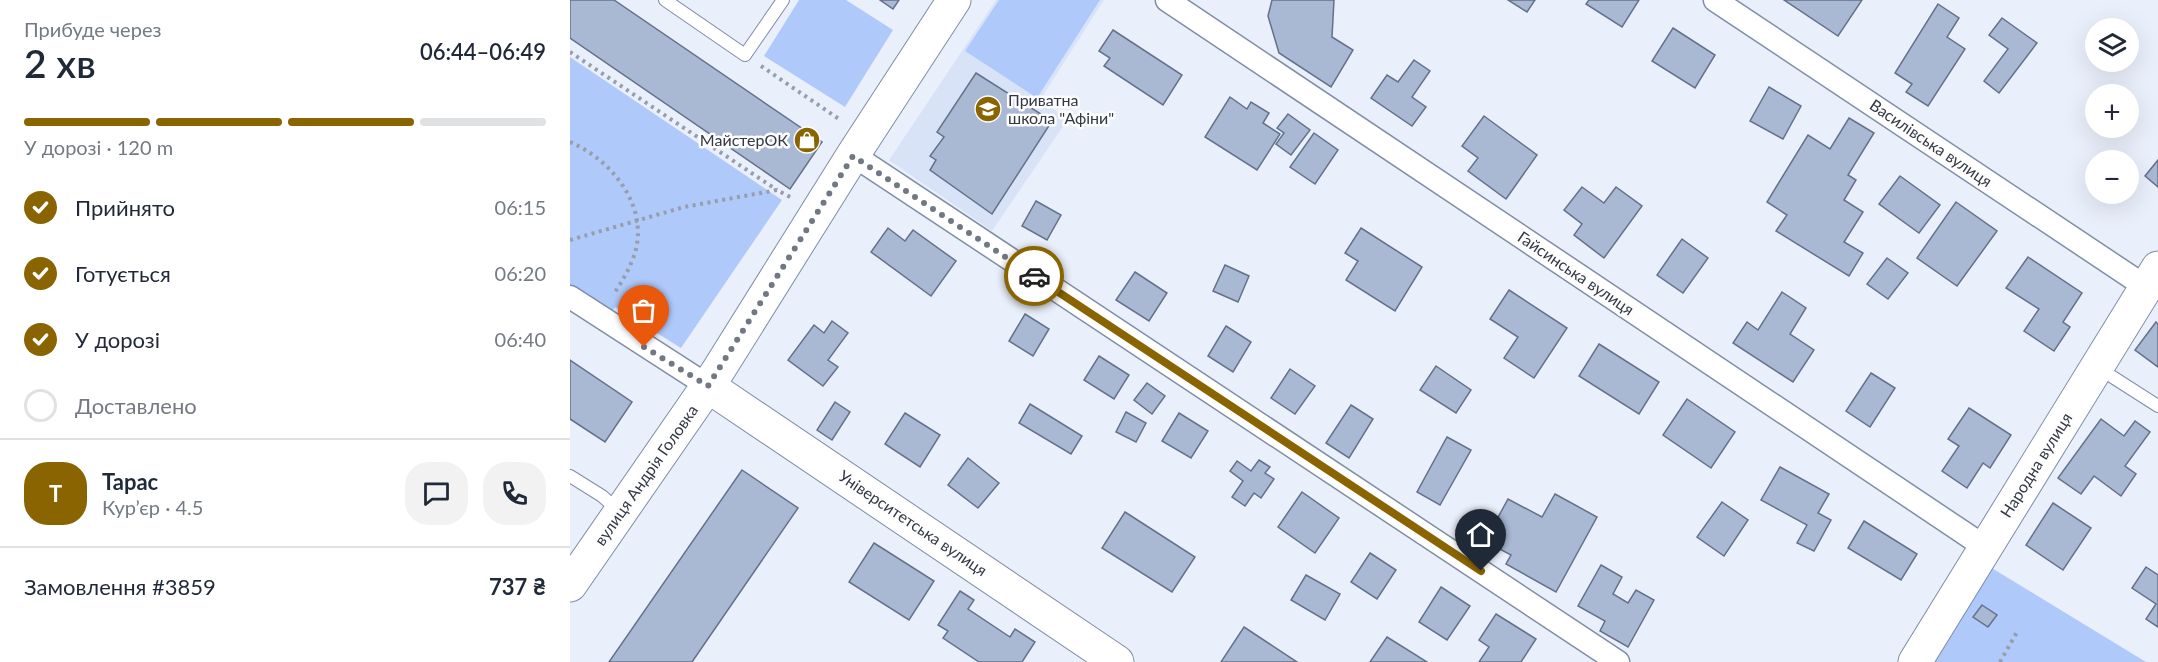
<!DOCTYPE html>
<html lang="uk">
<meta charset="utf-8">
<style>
body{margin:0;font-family:Lato,sans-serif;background:#f2f2f3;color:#1f2937;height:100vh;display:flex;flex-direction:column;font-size:22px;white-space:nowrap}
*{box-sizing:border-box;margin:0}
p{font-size:20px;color:#747a83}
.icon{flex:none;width:33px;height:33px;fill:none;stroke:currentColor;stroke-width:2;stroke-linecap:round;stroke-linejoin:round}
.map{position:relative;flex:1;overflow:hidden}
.sheet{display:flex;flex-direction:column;background:#fff;width:570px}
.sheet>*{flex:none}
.fabs{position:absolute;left:1515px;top:18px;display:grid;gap:12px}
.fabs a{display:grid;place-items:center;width:54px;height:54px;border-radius:50%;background:#fff;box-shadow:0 6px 24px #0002;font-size:30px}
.pin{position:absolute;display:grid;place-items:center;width:51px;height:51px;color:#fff;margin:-62px -26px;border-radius:50% 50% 50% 0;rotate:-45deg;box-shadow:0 0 6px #0007}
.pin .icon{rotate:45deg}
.courier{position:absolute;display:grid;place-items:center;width:60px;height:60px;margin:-30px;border:4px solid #896401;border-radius:50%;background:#fff;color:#222;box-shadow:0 2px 8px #0007}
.summary em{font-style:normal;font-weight:600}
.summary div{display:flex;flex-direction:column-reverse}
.summary{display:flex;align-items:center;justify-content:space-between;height:102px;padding:0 24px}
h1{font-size:39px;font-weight:600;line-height:45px}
.bar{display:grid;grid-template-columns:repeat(4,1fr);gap:9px 6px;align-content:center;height:72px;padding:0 24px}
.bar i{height:8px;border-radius:4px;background:#e0e1e3}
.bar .active{background:#896401}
.bar p{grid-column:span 4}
.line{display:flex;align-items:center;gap:15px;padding:0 24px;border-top:2px solid #e0e1e3}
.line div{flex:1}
.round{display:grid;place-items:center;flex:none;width:63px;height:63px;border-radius:24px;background:#f2f2f3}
ol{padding:0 24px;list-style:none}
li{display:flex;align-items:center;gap:18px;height:66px}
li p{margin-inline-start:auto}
li .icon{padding:6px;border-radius:50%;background:#896401;color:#fff;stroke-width:4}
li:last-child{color:#747a83}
li i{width:33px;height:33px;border:3px solid #e0e1e3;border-radius:50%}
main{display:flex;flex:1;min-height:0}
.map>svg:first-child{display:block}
.built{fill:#d8e3f8}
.green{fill:#afc9fb}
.building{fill:#a9b8d3;stroke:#64718a;stroke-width:1.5}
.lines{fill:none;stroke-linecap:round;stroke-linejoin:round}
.lane-casing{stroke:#7f8da6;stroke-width:14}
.street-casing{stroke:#7f8da6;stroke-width:25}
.secondary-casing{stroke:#7f8da6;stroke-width:35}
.path{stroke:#989ea9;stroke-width:4;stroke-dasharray:3 4.5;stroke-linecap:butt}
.lane{stroke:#fff;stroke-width:12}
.street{stroke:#fff;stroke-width:22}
.secondary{stroke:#fff;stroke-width:33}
.done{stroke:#727883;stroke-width:6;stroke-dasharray:0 10.8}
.route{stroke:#896401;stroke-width:8}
.labels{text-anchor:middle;stroke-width:5;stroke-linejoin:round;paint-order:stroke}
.poi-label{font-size:16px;fill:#323843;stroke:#fdfdfd;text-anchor:start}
.street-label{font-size:16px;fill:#323843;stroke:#fdfdfd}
</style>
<main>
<section class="sheet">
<div class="summary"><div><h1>2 хв</h1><p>Прибуде через</p></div><em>06:44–06:49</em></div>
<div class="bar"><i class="active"></i><i class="active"></i><i class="active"></i><i></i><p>У дорозі · 120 m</p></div>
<ol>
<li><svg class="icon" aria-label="check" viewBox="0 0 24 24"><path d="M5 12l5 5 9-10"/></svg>Прийнято<p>06:15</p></li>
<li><svg class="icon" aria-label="check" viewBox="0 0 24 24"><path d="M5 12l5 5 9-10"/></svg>Готується<p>06:20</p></li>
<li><svg class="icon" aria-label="check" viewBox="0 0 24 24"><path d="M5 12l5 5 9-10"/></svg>У дорозі<p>06:40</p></li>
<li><i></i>Доставлено</li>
</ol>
<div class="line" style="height:108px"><b class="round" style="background:#896401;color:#fff">Т</b><div><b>Тарас</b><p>Кур’єр · 4.5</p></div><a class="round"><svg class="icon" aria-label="chat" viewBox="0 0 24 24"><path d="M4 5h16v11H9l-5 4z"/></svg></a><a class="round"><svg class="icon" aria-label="phone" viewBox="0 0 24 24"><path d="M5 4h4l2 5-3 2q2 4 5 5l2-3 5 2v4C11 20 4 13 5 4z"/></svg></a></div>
<div class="line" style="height:78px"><div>Замовлення #3859</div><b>737 ₴</b></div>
</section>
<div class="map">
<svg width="1588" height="662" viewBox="0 0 1588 662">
<rect width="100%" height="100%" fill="#eaf0fb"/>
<polygon class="built" points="426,0 534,0 470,100 498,119 422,231 319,160"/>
<g class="green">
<polygon points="229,0 276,0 323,30 275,107 194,56"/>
<polygon points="429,0 530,0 467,98 395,51"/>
<polygon points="0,57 212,200 111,348 45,307 39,316 0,290"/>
<polygon points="1407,559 1576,662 1345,662"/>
</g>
<g class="building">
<polygon points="0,0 44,0 252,142 220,189 0,38"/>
<polygon points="310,0 329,0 323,9"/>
<polygon points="702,0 764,0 762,37 783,50 761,87 709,53 698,16"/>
<polygon points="938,0 965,0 957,12"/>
<polygon points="1019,0 1069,0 1052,27 1016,4"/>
<polygon points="1214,0 1292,0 1268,36"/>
<polygon points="1368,4 1389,18 1377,37 1395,49 1358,106 1336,92 1342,84 1325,73"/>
<polygon points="1432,18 1467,43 1429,93 1414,81 1438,49 1419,35"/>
<polygon points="1103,28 1145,55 1125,88 1082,61"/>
<polygon points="543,30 612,75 593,105 534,66 540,58 529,51"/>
<polygon points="844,60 860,71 842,97 856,107 842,126 801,98 817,75 828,82"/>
<polygon points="406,73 482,121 422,214 360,170 366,160 360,156 374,137 367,132"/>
<polygon points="1199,87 1231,106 1213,139 1180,121"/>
<polygon points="660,97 677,109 681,102 699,113 693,123 710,134 687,170 635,137"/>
<polygon points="718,114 740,130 721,155 706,144 714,133 707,128"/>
<polygon points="914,116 967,155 936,199 898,171 908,158 892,146"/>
<polygon points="1279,118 1304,133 1278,175 1286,180 1274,200 1293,212 1274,242 1293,253 1279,276 1206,231 1217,215 1197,202 1238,135 1260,149"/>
<polygon points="744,133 768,150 745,184 720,167"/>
<polygon points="1588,160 1588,187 1575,176"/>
<polygon points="1330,176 1370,205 1349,233 1309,204"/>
<polygon points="1012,187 1034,203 1046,187 1072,206 1034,258 1004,235 1012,224 994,210"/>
<polygon points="466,201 491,215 477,240 452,226"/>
<polygon points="1386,202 1427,231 1387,286 1347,258"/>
<polygon points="318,228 335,241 343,230 386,261 361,296 301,252"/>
<polygon points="791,228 852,267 825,311 776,280 788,261 775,253"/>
<polygon points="1112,239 1138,258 1113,293 1087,275"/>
<polygon points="1458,257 1512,293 1493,322 1500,327 1484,351 1454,331 1469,309 1436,288"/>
<polygon points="1317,258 1338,273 1318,299 1297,284"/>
<polygon points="655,265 679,276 668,302 643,291"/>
<polygon points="565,272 597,293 579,321 546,300"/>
<polygon points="939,290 997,328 964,378 934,358 948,337 920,319"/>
<polygon points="1212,292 1236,308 1220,334 1244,350 1223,382 1163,343 1177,322 1188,330"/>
<polygon points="455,314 479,329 463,356 439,341"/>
<polygon points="262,321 278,333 258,360 268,367 253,386 218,360 244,325 254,333"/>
<polygon points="1586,322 1588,324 1588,367 1565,350"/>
<polygon points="656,326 681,342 663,372 638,356"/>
<polygon points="1029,344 1089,382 1069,414 1009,376"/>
<polygon points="529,356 559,375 544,399 514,380"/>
<polygon points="0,360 62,402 35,442 0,419"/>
<polygon points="866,366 901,390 886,413 850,390"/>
<polygon points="720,369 745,386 725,414 701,398"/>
<polygon points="1301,373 1325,388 1300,427 1276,411"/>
<polygon points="577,383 595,396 582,414 564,400"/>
<polygon points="1117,399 1165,432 1141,468 1093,435"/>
<polygon points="265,402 280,412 262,440 247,430"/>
<polygon points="460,404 512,436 501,454 449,423"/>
<polygon points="781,405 803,419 779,458 756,443"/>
<polygon points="1399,408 1441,435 1420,468 1413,463 1397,488 1372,471 1389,446 1378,439"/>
<polygon points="556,412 576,423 566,442 546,432"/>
<polygon points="335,413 370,435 350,467 315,444"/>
<polygon points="609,413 638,431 621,458 592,441"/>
<polygon points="1531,419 1554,436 1565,421 1580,432 1555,466 1566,474 1551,496 1524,476 1511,494 1488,478"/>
<polygon points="877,437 901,450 870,505 847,492"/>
<polygon points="398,458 429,483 408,508 378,485"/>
<polygon points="689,460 700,467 695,473 704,479 691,498 684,493 675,506 662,497 673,481 660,471 667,461 681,471"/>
<polygon points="1210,467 1259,494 1248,513 1261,520 1244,551 1227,543 1237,525 1191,500"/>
<polygon points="172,470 228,508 122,662 39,662"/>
<polygon points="732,492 769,518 745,553 708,527"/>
<polygon points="985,494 1027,517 986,592 936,564 941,555 915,541 938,499 972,517"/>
<polygon points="1152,502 1178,520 1154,556 1127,537"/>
<polygon points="1483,503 1521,528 1493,570 1456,545"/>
<polygon points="555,512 625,557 602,592 532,548"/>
<polygon points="1294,521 1347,554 1331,580 1278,548"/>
<polygon points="304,543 364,581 339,620 279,582"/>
<polygon points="800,553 826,570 807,599 781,582"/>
<polygon points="1031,565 1052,577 1043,594 1058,603 1066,590 1084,600 1058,647 1030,631 1035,621 1008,606"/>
<polygon points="1576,567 1588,575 1588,627 1576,619 1586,604 1562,588"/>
<polygon points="736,575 770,594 755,620 721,600"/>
<polygon points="871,587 900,606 877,640 849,622"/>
<polygon points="390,591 404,600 398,609 440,637 445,629 465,642 452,662 409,662 373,638 378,631 368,625"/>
<polygon points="1412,605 1427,615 1418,627 1403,617"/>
<polygon points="926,614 966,639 951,662 909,662 919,647 909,640"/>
<polygon points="674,627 727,662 651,662"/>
<polygon points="817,637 857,662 800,662"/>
</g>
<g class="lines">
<defs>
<g id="lane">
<polyline points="95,0 175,55 213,0"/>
<polyline points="1527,367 1588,406"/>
<polyline points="0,476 32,496 49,511"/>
</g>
<g id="street">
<polyline points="597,0 1415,547"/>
<polyline points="1145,0 1576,287"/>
<polyline points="283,155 1048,662"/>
<polyline points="0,297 138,386"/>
</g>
<g id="secondary">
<polyline points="138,386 547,662"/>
<polyline points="0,585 146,374 283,155 384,0"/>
<polyline points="1345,662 1588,268"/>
</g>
</defs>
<use href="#lane" class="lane-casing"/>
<use href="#street" class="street-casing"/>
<use href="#secondary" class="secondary-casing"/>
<g class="path">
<polyline points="0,52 207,190"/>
<polyline points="191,66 269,119"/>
<path d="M 0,142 C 40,159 77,203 66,249 C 62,265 52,282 43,295"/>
<polyline points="0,240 114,207 207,190 222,198"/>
<polyline points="1430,662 1447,632"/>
</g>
<use href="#lane" class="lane"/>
<use href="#street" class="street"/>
<use href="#secondary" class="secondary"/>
</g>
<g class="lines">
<polyline class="done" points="74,347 138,386 283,156 464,276"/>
<polyline class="route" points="464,276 911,571"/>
</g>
<defs>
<symbol id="school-disc" viewBox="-11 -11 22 22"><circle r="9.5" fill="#896401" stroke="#fdfdfd"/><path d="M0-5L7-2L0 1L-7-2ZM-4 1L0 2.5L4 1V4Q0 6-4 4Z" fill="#fff"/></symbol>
<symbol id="shop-disc" viewBox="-11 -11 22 22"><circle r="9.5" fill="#896401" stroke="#fdfdfd"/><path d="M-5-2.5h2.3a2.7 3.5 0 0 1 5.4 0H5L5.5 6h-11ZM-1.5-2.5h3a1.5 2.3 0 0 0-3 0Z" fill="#fff"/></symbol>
</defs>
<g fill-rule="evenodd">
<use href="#school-disc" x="403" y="94" width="30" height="30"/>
<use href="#shop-disc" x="222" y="125" width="30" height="30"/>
</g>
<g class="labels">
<g class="poi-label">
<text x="438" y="106">Приватна<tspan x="438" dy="18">школа "Афіни"</tspan></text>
<text x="218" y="146" text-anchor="end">МайстерОК</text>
</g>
<g class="street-label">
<text transform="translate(1361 143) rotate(34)" y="6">Василівська вулиця</text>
<text transform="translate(1006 273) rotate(34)" y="6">Гайсинська вулиця</text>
<text transform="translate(1466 465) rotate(-58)" y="6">Народна вулиця</text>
<text transform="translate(76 475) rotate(-55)" y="6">вулиця Андрія Головка</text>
<text transform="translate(343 523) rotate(34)" y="6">Університетська вулиця</text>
</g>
</g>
</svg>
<div class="fabs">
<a><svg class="icon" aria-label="layers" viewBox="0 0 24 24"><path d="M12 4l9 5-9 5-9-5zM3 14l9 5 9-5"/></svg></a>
<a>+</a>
<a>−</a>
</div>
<div class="pin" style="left:74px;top:347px;background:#ea580c"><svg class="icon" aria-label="bag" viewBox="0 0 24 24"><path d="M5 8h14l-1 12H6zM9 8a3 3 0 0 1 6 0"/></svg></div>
<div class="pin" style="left:911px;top:571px;background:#1f2937"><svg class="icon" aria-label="home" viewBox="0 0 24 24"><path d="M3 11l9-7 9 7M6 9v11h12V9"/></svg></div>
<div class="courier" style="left:464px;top:276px"><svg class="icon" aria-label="car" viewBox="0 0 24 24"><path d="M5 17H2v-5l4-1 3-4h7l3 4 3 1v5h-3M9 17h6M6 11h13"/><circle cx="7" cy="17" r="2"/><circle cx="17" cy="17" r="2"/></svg></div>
</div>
</main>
